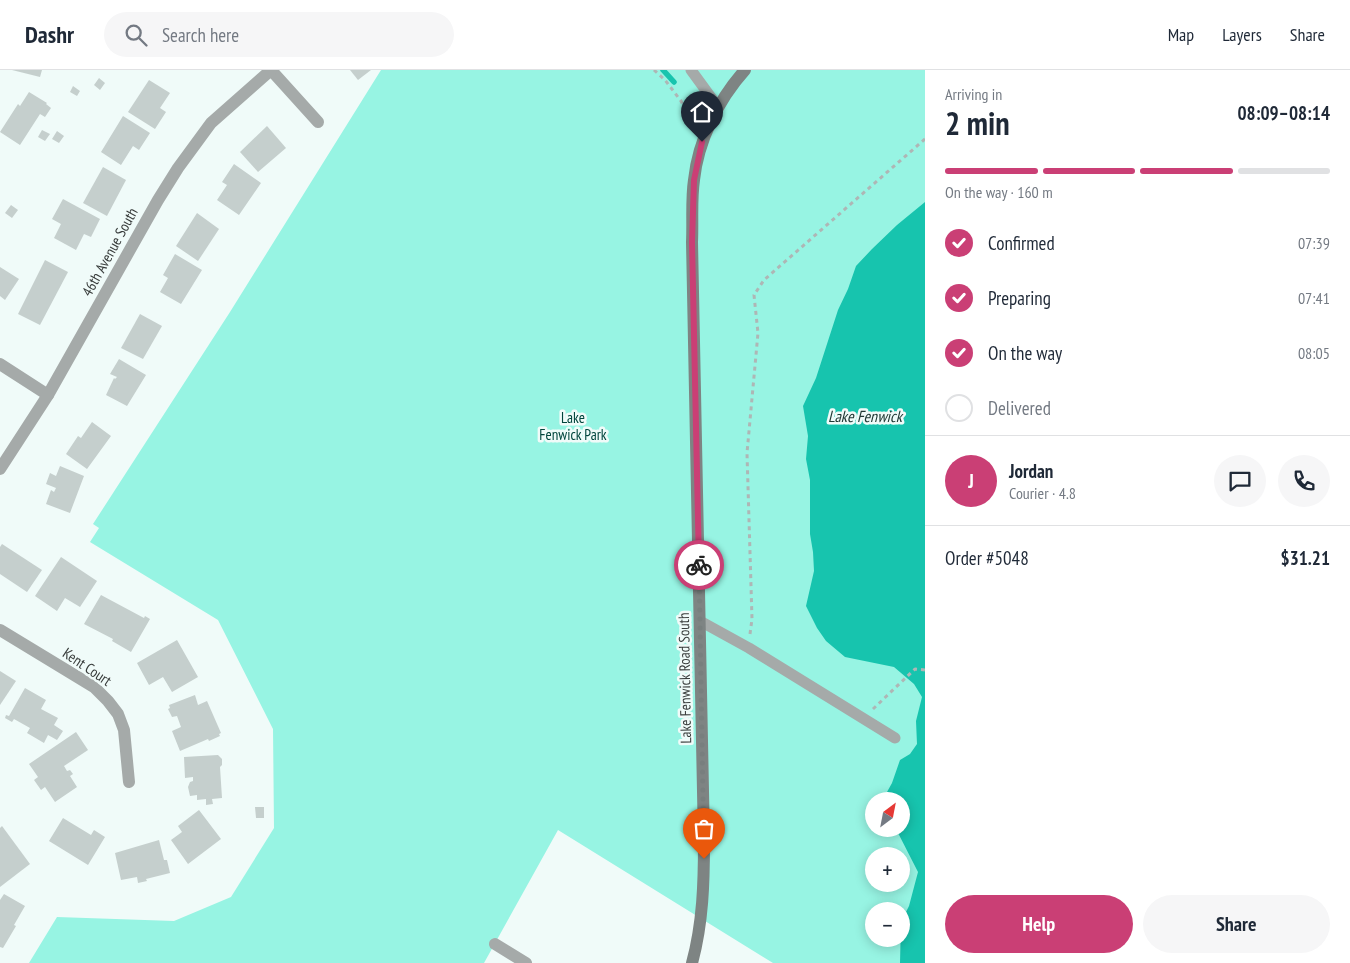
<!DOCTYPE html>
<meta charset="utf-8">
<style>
body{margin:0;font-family:"PT Sans Narrow",sans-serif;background:#f6f6f7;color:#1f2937;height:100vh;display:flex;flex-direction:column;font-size:19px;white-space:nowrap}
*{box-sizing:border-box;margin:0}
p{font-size:16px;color:#747a83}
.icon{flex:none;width:28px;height:28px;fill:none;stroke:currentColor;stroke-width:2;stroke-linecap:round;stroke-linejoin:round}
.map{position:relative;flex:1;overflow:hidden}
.drawer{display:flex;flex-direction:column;background:#fff;width:425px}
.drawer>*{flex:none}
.needle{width:32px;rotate:32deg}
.controls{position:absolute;left:865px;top:722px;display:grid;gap:10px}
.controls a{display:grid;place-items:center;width:45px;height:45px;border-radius:50%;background:#fff;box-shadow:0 2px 12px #0003;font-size:25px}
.pin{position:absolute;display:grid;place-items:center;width:42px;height:42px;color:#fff;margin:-51px -21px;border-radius:50% 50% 50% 0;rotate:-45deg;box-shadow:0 0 5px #0007}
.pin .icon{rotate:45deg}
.courier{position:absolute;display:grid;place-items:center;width:50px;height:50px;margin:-25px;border:4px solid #ca3f75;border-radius:50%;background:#fff;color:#222;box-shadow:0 1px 6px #0007}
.summary em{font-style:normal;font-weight:800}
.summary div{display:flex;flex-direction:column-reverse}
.summary{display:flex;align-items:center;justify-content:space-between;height:85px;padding:0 20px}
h1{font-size:32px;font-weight:800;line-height:38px}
.bar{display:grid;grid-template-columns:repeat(4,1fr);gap:8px 5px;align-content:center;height:60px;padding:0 20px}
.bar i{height:6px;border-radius:4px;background:#e0e1e3}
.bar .current{background:#ca3f75}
.bar p{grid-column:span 4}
.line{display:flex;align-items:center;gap:12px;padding:0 20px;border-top:1px solid #e0e1e3}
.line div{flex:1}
.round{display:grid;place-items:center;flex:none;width:52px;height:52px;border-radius:26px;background:#f6f6f7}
ol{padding:0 20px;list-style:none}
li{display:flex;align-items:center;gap:15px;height:55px}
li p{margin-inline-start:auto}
li .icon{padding:5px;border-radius:50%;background:#ca3f75;color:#fff;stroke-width:4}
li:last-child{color:#747a83}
li i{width:28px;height:28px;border:2px solid #e0e1e3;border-radius:50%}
.cta{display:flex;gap:10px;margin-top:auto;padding:10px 20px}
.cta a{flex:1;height:58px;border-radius:30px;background:#ca3f75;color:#fff;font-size:20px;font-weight:800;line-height:58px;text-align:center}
.cta a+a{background:#f6f6f7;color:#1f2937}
header{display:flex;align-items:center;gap:30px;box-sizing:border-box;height:70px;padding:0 25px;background:#fff;border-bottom:1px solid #e0e1e3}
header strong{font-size:24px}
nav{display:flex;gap:28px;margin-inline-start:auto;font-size:18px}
.search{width:350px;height:45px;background:#f6f6f7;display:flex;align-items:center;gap:12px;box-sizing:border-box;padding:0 18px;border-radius:28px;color:#747a83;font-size:19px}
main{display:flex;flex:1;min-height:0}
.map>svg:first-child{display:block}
.green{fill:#97f4e3;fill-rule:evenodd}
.water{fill:#17c4ae}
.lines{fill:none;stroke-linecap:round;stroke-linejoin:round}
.stream{stroke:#17c4ae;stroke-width:5.5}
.building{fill:#c5cfcd}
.path{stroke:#aeb6b5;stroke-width:3;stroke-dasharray:4 4;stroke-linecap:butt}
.lane{stroke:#a5aaa9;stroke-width:11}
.street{stroke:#a5aaa9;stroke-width:12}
.secondary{stroke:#7e8483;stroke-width:12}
.done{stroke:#787f7e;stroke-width:5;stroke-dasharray:0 9}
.route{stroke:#ca3f75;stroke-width:6}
.labels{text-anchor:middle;stroke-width:5;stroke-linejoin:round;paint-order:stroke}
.street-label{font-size:15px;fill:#383c3b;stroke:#f0fbf9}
.park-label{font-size:15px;fill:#00453c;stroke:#f0fbf9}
.water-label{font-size:16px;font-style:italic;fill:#203834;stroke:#f0fbf9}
</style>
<header>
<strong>Dashr</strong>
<div class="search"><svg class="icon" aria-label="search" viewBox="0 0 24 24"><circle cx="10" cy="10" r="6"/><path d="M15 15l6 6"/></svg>Search here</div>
<nav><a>Map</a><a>Layers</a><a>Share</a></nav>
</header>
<main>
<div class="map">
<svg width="925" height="893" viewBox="0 0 925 893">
<rect width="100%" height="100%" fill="#f0fbf9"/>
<path class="green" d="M 381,0 L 925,0 L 925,893 L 773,893 L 558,760 L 484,893 L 29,893 L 57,847 L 174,851 L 231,827 L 274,758 L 273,659 L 218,550 L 90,472 L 99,458 L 93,454 L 230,242 ZM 874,731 L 901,731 L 901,759 L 874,759 ZM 874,786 L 901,786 L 901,814 L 874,814 ZM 874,841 L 901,841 L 901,869 L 874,869 Z"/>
<polygon class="water" points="925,132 925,893 900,893 901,852 909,836 918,802 896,759 901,759 901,731 888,731 887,722 892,713 900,690 910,684 917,674 916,651 922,627 914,614 894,597 845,587 826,571 817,558 806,536 814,501 813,482 810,464 810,410 806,389 808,366 803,336 816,308 838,240 848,219 856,196 872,179 897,155"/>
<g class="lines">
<polyline class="stream" points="663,0 674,12"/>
</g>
<g class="building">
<polygon points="12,0 42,0 40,7"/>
<polygon points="350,0 371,0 358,10"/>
<polygon points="99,8 105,13 100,20 94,15"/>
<polygon points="149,10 170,23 160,38 166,42 155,59 128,42"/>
<polygon points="73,16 80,21 77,26 70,22"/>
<polygon points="29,22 47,33 46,34 51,38 45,47 40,44 20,75 0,62 18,34 20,36"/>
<polygon points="123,46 150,63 139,80 133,76 121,95 101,82"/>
<polygon points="267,56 286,78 258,102 240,82"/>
<polygon points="42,60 50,64 45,71 38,67"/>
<polygon points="57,61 64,66 59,73 52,69"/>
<polygon points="234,94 261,113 239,145 217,130 227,115 222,112"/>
<polygon points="103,97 126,110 107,146 83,133"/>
<polygon points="63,129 100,149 91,167 84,164 76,180 54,168 61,154 52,149"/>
<polygon points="11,135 18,140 12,148 5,143"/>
<polygon points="197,143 219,159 198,191 176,176"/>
<polygon points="175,184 202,200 181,234 160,222 168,208 163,205"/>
<polygon points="45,190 68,202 40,255 18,244"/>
<polygon points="0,197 19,209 5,230 0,226"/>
<polygon points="140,244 162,256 143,289 121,278"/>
<polygon points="119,289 146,305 127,336 106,325 114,308 115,309 117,307 110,304"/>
<polygon points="92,352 111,366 87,399 66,384 78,366 81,368"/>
<polygon points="60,396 84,406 70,443 46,434 51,420 54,422 56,418 46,414 50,403 56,406"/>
<polygon points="2,474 42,500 27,522 0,504 0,477"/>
<polygon points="61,487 97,511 80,537 65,528 57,541 35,526"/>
<polygon points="101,525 144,548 145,546 150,549 131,582 112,571 113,569 84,554"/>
<polygon points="177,570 198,607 172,622 163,607 149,615 137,593"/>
<polygon points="0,601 16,611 0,635"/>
<polygon points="25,618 46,630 41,639 58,648 54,655 63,661 57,670 48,665 44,673 27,663 30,658 14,649 12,652 5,648 6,645 9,646"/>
<polygon points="195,625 198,635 207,631 221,663 219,664 220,666 209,671 208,669 180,681 172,661 181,657 177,646 172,647 168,639 170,638 169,635"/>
<polygon points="76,662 88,680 64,696 67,701 70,700 73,704 70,706 77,717 55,732 45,717 41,720 34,710 38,707 29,694"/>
<polygon points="218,685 222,689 222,695 220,697 222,728 212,729 213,734 206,735 206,729 197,730 197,725 190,726 188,717 190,712 193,711 193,707 185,708 184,687"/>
<polygon points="255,737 264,737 264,748 256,748"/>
<polygon points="199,740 221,769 188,794 171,770 182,762 178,756"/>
<polygon points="63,748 91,765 94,760 105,767 88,795 49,771"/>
<polygon points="2,756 30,794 0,817 0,758"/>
<polygon points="159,770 164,790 167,790 170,803 146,809 147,811 138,813 137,807 121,810 115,783"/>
<polygon points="4,824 25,836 14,855 16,856 3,878 0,877 0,830"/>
</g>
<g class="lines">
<g class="path">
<polyline points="654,0 665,10 681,31 693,56"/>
<polyline points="750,564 752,549 747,383 758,263 754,225 764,210 925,69"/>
<polyline points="873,639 915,599 925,600"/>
</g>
<g class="lane">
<polyline points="691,0 718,37"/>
<polyline points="700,551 749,578 895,668"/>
</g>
<g class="street">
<polyline points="271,0 318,52"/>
<polyline points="0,294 48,325"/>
<polyline points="0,399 48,325 158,130 178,98 211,53 271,0"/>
<polyline points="0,560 94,617 108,631 118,644 124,660 129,712"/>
<polyline points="495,874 526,893"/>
</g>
<path class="secondary" d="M 692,893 C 703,853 704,812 704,771 L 692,172 C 693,152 691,130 694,110 C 698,71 718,30 745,0"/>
</g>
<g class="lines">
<polyline class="done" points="699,495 704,789"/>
<polyline class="route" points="699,495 692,172 694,110 702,72"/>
</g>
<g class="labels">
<g class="street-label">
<text transform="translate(110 182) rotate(-61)" y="5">46th Avenue South</text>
<text transform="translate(87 597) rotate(34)" y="5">Kent Court</text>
<text transform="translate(685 608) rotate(-91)" y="5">Lake Fenwick Road South</text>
</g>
<g class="park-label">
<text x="573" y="353">Lake<tspan x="573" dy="17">Fenwick Park</tspan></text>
</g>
<g class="water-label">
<text x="865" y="352">Lake Fenwick</text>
</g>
</g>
</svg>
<div class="controls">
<a><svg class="needle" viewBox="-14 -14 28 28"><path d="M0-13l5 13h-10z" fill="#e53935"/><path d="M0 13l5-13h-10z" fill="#747a83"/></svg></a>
<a>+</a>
<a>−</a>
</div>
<div class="pin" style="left:704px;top:789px;background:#ea580c"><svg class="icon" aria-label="bag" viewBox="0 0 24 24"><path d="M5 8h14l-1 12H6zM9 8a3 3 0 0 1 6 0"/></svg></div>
<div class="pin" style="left:702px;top:72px;background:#1f2937"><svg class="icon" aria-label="home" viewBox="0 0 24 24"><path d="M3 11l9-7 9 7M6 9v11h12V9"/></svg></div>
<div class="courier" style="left:699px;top:495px"><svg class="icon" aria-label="bike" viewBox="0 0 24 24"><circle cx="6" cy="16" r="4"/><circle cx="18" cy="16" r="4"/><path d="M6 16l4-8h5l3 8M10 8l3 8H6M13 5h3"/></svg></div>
</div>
<section class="drawer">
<div class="summary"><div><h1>2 min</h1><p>Arriving in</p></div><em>08:09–08:14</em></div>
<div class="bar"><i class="current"></i><i class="current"></i><i class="current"></i><i></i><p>On the way · 160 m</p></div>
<ol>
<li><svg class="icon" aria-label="check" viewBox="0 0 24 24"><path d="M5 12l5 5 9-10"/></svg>Confirmed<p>07:39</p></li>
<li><svg class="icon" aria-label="check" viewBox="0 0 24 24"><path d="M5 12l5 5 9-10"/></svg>Preparing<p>07:41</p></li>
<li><svg class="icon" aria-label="check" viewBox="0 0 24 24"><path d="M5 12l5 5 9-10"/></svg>On the way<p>08:05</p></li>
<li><i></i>Delivered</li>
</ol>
<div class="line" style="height:90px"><b class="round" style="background:#ca3f75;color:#fff">J</b><div><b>Jordan</b><p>Courier · 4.8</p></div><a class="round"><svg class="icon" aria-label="chat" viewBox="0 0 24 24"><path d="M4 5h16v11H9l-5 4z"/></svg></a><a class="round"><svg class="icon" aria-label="phone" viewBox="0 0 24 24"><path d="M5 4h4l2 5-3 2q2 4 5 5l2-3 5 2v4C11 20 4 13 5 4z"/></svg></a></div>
<div class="line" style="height:65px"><div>Order #5048</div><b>$31.21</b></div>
<div class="cta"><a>Help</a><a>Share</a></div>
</section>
</main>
